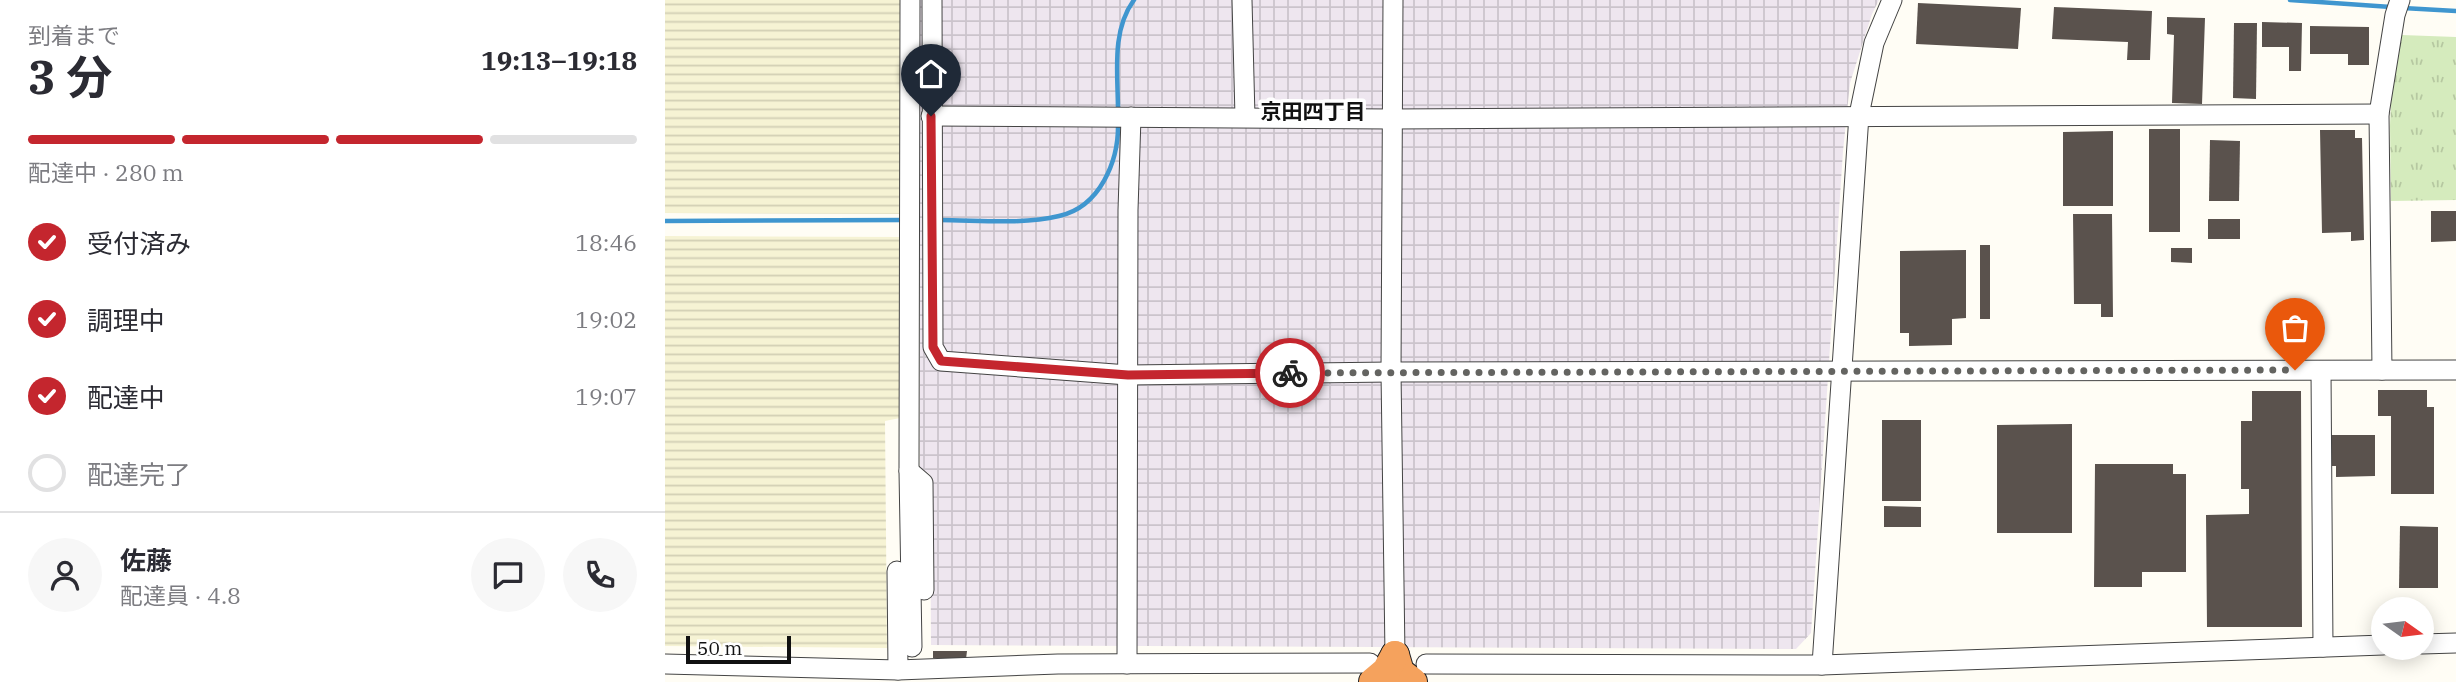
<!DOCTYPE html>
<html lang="ja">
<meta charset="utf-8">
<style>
body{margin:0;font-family:"IBM Plex Serif","Noto Sans JP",serif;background:#f7f7f7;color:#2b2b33;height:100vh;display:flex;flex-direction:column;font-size:26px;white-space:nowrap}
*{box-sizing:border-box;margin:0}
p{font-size:23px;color:#7c7c81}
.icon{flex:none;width:38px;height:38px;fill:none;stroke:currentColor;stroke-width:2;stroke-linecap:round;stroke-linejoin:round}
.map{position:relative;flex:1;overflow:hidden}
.drawer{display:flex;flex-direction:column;background:#fff;width:665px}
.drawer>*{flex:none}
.needle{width:46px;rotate:104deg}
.controls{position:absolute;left:1706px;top:597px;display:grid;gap:14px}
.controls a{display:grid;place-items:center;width:63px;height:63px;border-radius:50%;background:#fff;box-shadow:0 4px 18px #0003;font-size:35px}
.scale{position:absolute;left:21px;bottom:18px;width:105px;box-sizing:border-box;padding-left:7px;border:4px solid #111;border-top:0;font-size:19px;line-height:24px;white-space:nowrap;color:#111;-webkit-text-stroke:5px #fff;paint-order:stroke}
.pin{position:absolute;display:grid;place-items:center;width:60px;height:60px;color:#fff;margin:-72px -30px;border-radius:50% 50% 50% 0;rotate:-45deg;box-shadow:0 0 7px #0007}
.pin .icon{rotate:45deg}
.courier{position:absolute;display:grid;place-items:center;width:70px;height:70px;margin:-35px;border:5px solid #c4262e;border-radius:50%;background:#fff;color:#222;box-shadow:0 2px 9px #0007}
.head em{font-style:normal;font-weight:700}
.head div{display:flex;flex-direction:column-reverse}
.head{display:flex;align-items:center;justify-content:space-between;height:119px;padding:0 28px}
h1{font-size:46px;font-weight:700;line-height:52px}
.bar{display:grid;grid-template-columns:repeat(4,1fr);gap:10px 7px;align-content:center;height:84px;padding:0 28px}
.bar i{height:9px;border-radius:5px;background:#e1e1e2}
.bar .active{background:#c4262e}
.bar p{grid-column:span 4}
.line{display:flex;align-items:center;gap:18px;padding:0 28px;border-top:2px solid #e1e1e2}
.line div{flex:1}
.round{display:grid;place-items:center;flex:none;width:74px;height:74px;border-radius:37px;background:#f7f7f7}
ol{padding:0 28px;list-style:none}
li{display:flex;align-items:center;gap:21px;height:77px}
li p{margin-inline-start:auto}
li .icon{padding:7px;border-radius:50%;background:#c4262e;color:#fff;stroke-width:4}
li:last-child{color:#7c7c81}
li i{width:38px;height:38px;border:4px solid #e1e1e2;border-radius:50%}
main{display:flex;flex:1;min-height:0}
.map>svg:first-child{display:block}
.industrial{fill:url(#industrial-grid)}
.farmland{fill:url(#farmland-rules)}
.park{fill:url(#park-tufts)}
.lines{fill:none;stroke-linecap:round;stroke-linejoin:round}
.stream{stroke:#3f96cf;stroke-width:4.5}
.building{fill:#5a524d}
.minor-casing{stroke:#444;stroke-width:21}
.highway-casing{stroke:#222;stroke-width:30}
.minor{stroke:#fff;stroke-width:19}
.highway{stroke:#f5a25d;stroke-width:28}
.done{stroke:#646461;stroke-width:7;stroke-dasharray:0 12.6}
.route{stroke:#c4262e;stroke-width:9}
.labels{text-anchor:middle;stroke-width:7;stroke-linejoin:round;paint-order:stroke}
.neighbourhood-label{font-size:21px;font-weight:bold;fill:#111;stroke:#fff}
</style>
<main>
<section class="drawer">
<div class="head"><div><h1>3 分</h1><p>到着まで</p></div><em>19:13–19:18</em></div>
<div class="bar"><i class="active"></i><i class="active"></i><i class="active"></i><i></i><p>配達中 · 280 m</p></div>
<ol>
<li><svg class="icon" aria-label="check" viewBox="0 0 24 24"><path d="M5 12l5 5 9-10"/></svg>受付済み<p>18:46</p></li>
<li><svg class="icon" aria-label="check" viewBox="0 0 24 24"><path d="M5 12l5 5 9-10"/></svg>調理中<p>19:02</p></li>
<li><svg class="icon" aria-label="check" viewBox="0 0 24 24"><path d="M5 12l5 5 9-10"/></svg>配達中<p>19:07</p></li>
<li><i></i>配達完了</li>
</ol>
<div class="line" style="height:126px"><a class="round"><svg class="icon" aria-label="person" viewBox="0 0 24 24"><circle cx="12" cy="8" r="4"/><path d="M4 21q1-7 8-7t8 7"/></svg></a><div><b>佐藤</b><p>配達員 · 4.8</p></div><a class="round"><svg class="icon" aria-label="chat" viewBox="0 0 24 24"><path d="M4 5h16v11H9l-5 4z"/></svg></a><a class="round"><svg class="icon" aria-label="phone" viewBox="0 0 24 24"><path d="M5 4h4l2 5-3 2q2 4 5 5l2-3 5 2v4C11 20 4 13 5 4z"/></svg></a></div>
</section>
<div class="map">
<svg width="1791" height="682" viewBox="0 0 1791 682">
<defs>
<pattern id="industrial-grid" width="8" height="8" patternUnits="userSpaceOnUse" patternTransform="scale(1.75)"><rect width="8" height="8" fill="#eee6ef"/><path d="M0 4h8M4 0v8" fill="none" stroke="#cbc4cc"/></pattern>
<pattern id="farmland-rules" width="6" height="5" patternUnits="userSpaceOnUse" patternTransform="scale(1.75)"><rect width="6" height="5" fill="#f6f3d4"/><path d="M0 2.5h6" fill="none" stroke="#d2cfb5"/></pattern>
<pattern id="park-tufts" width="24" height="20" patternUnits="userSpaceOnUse" patternTransform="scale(1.75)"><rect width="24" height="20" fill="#d5ebbd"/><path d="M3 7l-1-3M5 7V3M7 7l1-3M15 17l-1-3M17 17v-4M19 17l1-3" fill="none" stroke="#b6c8a1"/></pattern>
</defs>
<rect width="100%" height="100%" fill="#fffdf5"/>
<polygon class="industrial" points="255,0 1214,0 1207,14 1185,83 1178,151 1146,633 1131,649 266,645 265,474 255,468"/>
<g class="farmland">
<polygon points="0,0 239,0 239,214 0,213"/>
<polygon points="0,236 239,237 240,417 220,421 222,648 0,646"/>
</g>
<polygon class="park" points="1737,35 1791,37 1791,200 1726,201 1725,125 1727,84"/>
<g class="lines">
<g class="stream">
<polyline points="1625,0 1726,7"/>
<polyline points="1738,8 1791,11"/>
<path d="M 453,111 C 453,74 446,31 469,0"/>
<path d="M 274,220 C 312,220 356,225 394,216 C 435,207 454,161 453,123"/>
<polyline points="0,221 241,220"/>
</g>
</g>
<g class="building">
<polygon points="1253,3 1356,8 1353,49 1251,44"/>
<polygon points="1389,7 1487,11 1485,60 1462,60 1463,42 1387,39"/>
<polygon points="1502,17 1540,18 1537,104 1507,103 1509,35 1502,34"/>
<polygon points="1597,22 1637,23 1636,71 1624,71 1624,47 1597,47"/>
<polygon points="1569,23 1592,23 1591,99 1568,98"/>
<polygon points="1645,26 1704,27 1704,65 1683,65 1683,54 1645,54"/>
<rect x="1484" y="129" width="31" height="103"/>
<polygon points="1655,130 1690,130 1690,138 1697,138 1699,240 1686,241 1686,232 1657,233"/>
<polygon points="1448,131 1448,206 1398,206 1398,132"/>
<polygon points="1545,140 1575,141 1574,201 1544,201"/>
<polygon points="1766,211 1791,211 1791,241 1766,242"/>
<polygon points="1408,214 1447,214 1448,317 1436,317 1436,304 1409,304"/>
<rect x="1543" y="219" width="32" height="20"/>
<rect x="1315" y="245" width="10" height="74"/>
<polygon points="1506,248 1527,248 1527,263 1506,262"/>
<polygon points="1301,250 1301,318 1287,319 1287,345 1244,346 1244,333 1235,333 1235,251"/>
<polygon points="1713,390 1762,390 1762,407 1769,407 1769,494 1726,494 1726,416 1713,416"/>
<polygon points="1587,391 1636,391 1637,627 1542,627 1541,515 1584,514 1584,489 1576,489 1576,421 1587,421"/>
<rect x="1217" y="420" width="39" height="81"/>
<polygon points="1407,424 1407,533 1332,533 1332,425"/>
<polygon points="1662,435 1710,435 1710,476 1671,477 1671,466 1662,466"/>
<polygon points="1430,464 1508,464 1508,474 1521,474 1521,572 1477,572 1477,587 1429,587"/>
<polygon points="1219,506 1256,507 1256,527 1219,527"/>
<polygon points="1735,526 1773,527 1773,588 1734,588"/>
<polygon points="268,651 302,651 301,659 268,658"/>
</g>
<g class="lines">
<defs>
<g id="minor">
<polyline points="245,0 244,471 247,647"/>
<polyline points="267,0 268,347 276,361 463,375 726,372 1791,370"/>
<polyline points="577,0 580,117"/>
<polyline points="728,0 726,372 730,655"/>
<polyline points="266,116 727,119 1714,114"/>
<polyline points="1717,370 1714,114 1730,15 1735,0"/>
<polyline points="1656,371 1658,647"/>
<polyline points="244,471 258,483 259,590"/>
<polyline points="232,571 233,670"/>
<polyline points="1757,644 1791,643"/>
<polyline points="0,664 233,670 393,664 705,663"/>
<polyline points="462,664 463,210 466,117"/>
<polyline points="761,664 1157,665 1718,645"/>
<polyline points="1157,665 1194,115 1209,43 1227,0"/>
</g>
<g id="highway">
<polyline points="730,655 735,672 748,682"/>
<polyline points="708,682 721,671 730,655"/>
</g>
</defs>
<use href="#minor" class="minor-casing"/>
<use href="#highway" class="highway-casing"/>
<use href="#minor" class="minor"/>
<use href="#highway" class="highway"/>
</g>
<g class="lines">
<polyline class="done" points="625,373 1630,370"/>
<polyline class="route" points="266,116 268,347 276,361 463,375 625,373"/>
</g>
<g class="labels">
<g class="neighbourhood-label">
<text x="648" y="119">京田四丁目</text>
</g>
</g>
</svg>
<div class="controls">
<a><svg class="needle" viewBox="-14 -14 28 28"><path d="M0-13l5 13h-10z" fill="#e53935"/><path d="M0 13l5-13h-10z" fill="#7c7c81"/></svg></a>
</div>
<div class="scale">50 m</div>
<div class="pin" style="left:1630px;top:370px;background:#ea580c"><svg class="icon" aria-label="bag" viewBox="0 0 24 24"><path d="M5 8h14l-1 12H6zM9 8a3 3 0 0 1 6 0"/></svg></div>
<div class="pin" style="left:266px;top:116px;background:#1f2937"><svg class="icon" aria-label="home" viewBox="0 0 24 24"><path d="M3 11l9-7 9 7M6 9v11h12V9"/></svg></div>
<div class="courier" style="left:625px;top:373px"><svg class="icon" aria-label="bike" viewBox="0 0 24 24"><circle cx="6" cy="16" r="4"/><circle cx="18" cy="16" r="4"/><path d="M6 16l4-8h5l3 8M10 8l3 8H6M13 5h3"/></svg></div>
</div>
</main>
